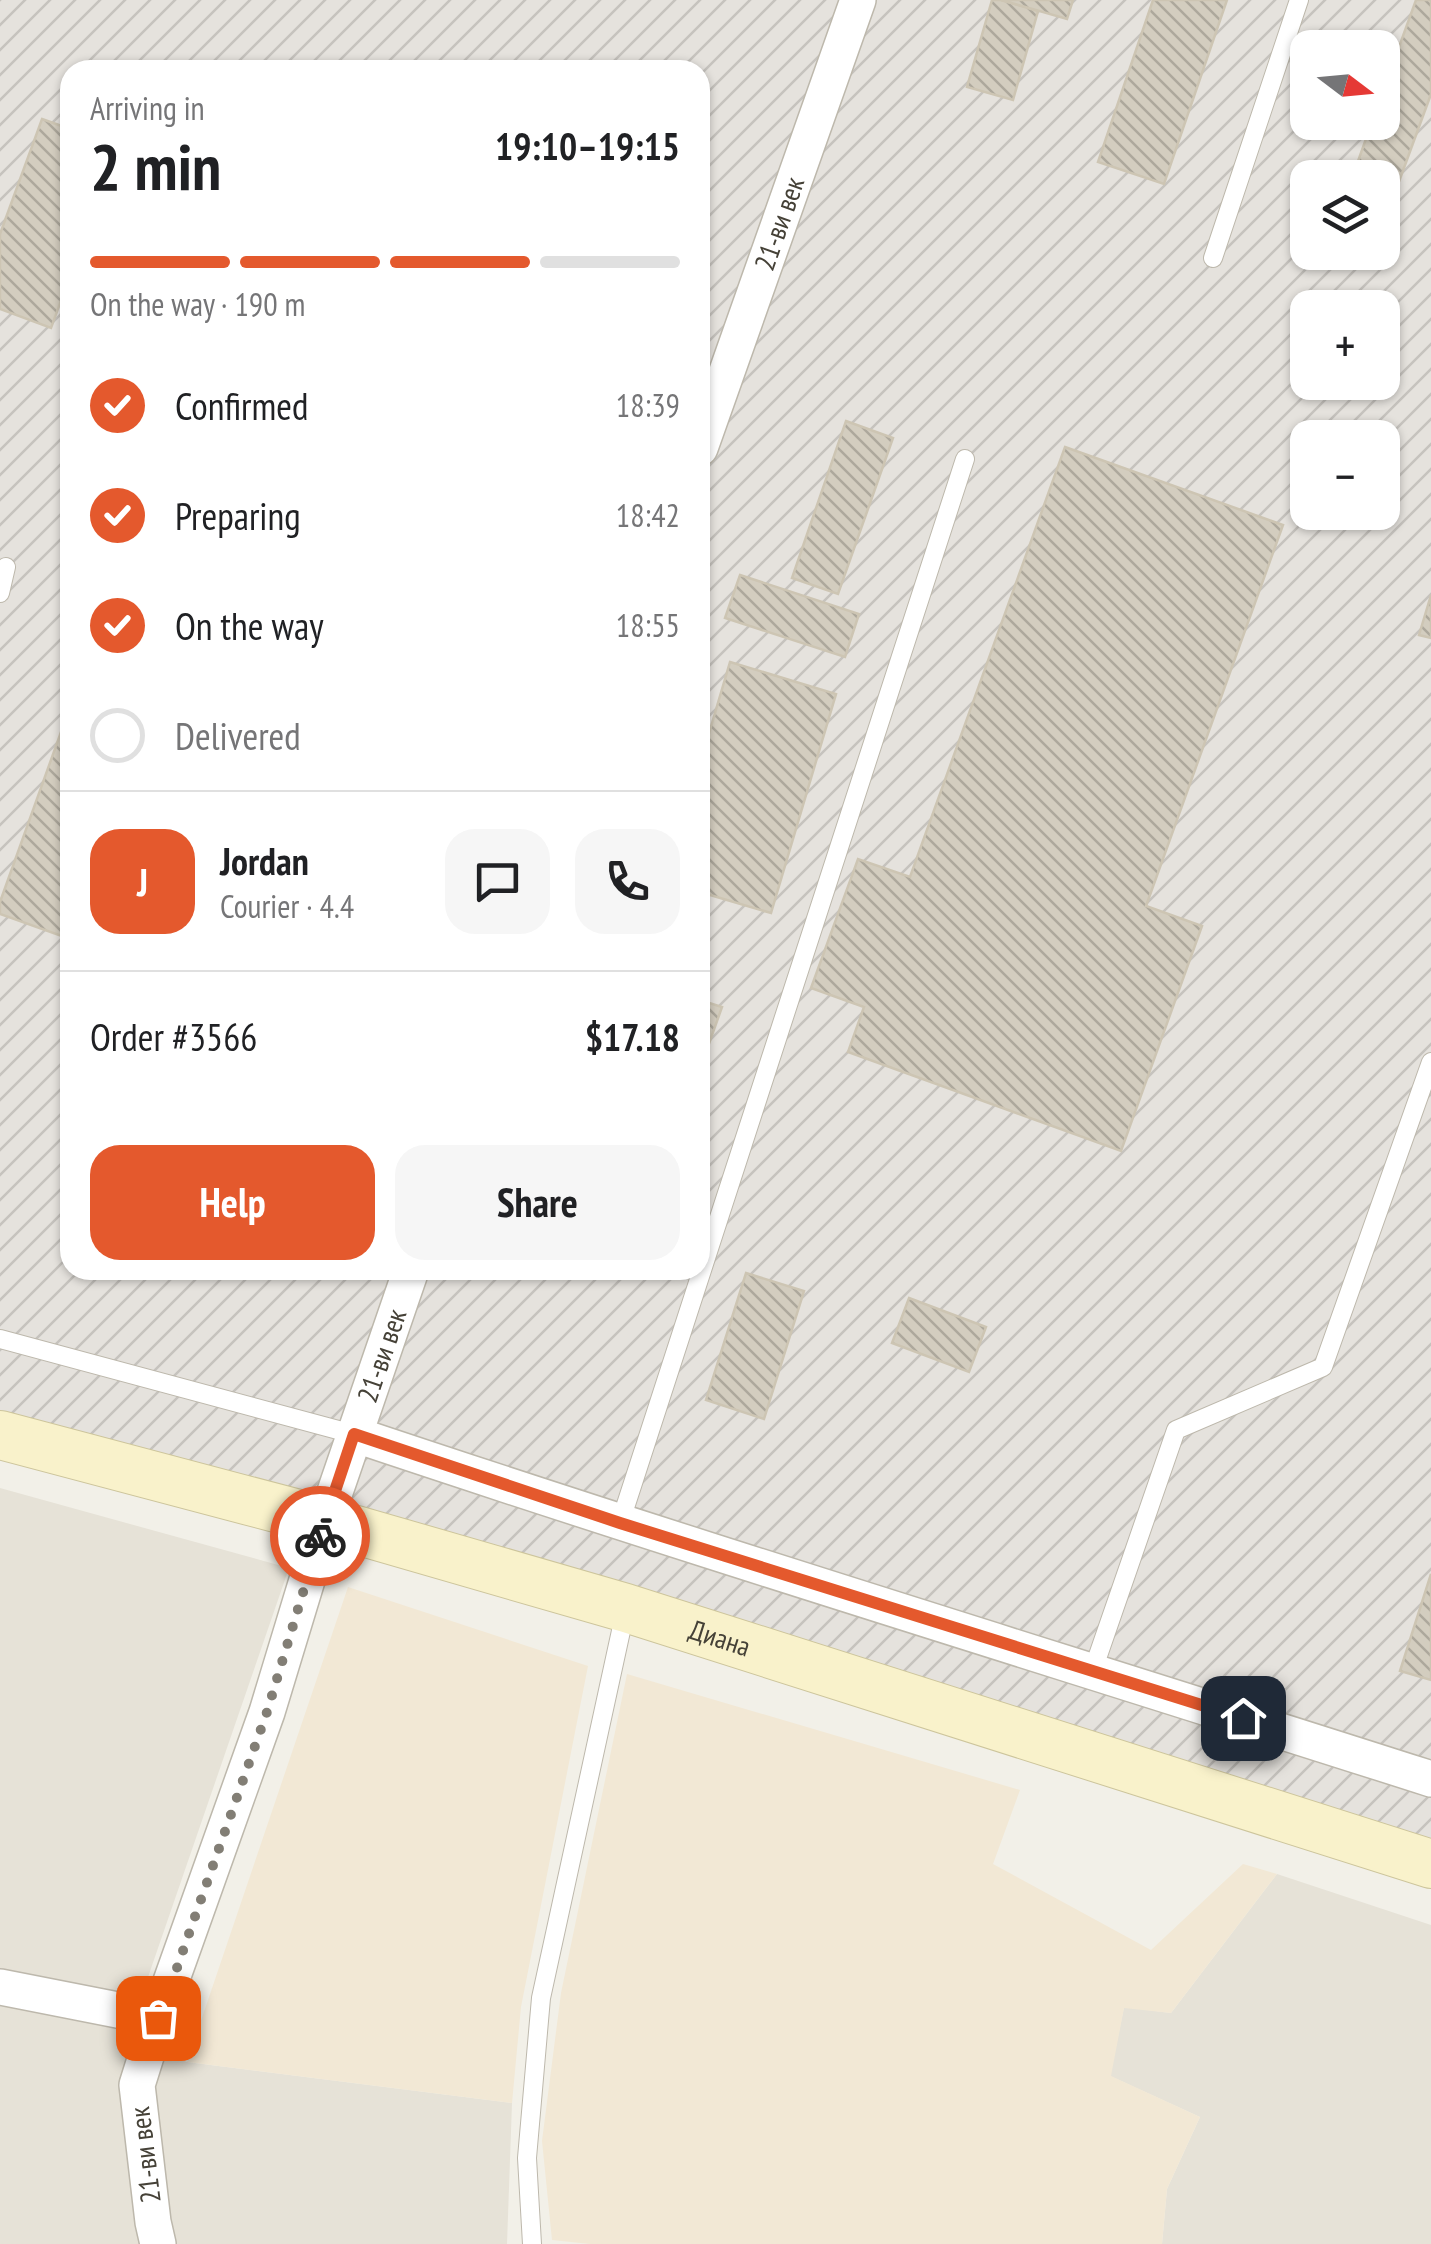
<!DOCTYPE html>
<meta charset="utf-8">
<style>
body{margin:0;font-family:"PT Sans Narrow",sans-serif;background:#f6f6f6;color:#202124;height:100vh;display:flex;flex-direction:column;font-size:38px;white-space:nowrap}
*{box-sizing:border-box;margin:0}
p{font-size:32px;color:#757577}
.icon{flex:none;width:55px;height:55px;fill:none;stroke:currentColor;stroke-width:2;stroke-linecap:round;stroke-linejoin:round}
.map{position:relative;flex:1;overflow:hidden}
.drawer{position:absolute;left:60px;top:60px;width:650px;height:1220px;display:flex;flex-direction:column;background:#fff;border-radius:30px;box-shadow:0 2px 8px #0004}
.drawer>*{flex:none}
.needle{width:65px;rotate:106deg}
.tools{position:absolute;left:1290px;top:30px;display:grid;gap:20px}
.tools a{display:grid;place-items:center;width:110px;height:110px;border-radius:20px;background:#fff;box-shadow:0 2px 8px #0004;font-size:50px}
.pin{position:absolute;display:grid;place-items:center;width:85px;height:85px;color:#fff;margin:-42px;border-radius:20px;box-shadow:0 5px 15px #0006}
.courier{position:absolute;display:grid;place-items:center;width:100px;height:100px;margin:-50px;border:8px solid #e4592d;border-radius:50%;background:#fff;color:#222;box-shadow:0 2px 12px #0007}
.overview em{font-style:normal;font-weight:600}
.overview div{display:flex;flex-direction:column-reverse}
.overview{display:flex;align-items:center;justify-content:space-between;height:170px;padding:0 30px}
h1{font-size:65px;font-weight:600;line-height:75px}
.bar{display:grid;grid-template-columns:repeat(4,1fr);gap:15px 10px;align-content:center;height:120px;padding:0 30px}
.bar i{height:12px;border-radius:8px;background:#e0e0e0}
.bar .selected{background:#e4592d}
.bar p{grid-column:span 4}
.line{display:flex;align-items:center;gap:25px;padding:0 30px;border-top:2px solid #e0e0e0}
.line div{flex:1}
.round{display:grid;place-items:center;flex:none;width:105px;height:105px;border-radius:30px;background:#f6f6f6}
ol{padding:0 30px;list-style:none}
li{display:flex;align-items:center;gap:30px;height:110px}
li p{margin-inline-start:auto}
li .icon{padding:10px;border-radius:50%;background:#e4592d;color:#fff;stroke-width:4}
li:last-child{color:#757577}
li i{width:55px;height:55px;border:5px solid #e0e0e0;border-radius:50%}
.action{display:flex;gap:20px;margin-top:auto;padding:20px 30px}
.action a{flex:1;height:115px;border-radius:30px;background:#e4592d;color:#fff;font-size:40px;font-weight:600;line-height:115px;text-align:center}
.action a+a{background:#f6f6f6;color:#202124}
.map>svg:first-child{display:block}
.residential{fill:#e6e2d7}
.commercial{fill:#f2e8d5}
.industrial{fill:url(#industrial-furrows);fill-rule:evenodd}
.building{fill:url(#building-back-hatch);stroke:#cdc5b3;stroke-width:2.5}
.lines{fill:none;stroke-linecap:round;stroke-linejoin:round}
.lane-casing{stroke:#bdb8ac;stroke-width:20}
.street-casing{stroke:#bdb8ac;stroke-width:38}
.secondary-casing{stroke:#cdc59c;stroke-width:50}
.lane{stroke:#fff;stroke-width:18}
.street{stroke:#fff;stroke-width:35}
.secondary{stroke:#f9f2cb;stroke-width:48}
.done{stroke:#827e75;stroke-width:10;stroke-dasharray:0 18}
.route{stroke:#e4592d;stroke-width:12}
.labels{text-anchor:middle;stroke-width:10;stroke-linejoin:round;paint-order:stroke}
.street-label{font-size:28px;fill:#454137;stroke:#fff}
</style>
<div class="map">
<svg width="1431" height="2244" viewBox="0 0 1431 2244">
<defs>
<pattern id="industrial-furrows" width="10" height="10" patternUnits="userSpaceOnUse" patternTransform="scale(2.5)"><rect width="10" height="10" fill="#e5e2dd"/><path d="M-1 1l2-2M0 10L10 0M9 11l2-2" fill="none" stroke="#c6c3be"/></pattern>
<pattern id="building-back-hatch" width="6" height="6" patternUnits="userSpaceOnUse" patternTransform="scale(2.5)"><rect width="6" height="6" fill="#d3cdbf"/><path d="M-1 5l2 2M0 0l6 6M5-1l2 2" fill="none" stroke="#ada89c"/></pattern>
</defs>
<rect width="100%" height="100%" fill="#f2f0e8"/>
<g class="residential">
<polygon points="0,1488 289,1568 126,2041 187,2062 512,2103 507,2244 0,2244"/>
<polygon points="1277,1874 1431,1925 1431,2244 1162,2244 1167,2189 1200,2117 1110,2076 1124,2007 1171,2013"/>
</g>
<g class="commercial">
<polygon points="348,1587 588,1666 521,2007 512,2103 187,2062"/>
<polygon points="627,1674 1020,1790 993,1864 1151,1950 1243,1864 1277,1874 1171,2013 1124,2008 1111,2076 1200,2117 1167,2189 1162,2244 590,2244 552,2240 542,2141 561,1993"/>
</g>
<path class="industrial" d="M 0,0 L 1431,0 L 1431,1864 L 0,1435 ZM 1308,48 L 1382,48 L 1382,122 L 1308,122 ZM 70,70 L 700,70 L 700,1270 L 70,1270 ZM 1308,178 L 1382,178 L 1382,252 L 1308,252 ZM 1308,308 L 1382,308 L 1382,382 L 1308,382 ZM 1308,438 L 1382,438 L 1382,512 L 1308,512 Z"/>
<g class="building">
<polygon points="992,0 1001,0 1038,11 1013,100 967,87"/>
<polygon points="1001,0 1073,0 1067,19"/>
<polygon points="1153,0 1227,0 1164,184 1098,162"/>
<polygon points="1416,0 1431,0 1431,94 1382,228 1382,178 1352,178 1372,122 1382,122 1382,94"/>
<polygon points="42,119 70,129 70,276 51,328 0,309 0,234"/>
<polygon points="846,421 893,438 838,594 792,578"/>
<polygon points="1065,447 1283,525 1146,906 1202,926 1121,1151 848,1052 864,1007 811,988 858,859 910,877"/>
<polygon points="740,575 859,614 845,657 725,618"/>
<polygon points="1431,595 1431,638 1419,635"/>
<polygon points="730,662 836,694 771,913 700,892 700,764"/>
<polygon points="70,707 70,939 0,914 0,902"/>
<polygon points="700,1000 722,1007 700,1069"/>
<polygon points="746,1273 804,1291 764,1419 706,1400"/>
<polygon points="909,1298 986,1327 969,1372 892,1343"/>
<polygon points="1431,1574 1431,1680 1400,1671"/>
</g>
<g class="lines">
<defs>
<g id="lane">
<polyline points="1213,258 1299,0"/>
<polyline points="0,593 6,567"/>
<polyline points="0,1339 353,1434"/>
<polyline points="620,1523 965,459"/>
<polyline points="1093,1670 1176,1430 1323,1367 1431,1062"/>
<polyline points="532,2244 527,2158 541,1998 626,1608"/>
</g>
<g id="street">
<path id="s1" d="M 700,448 L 858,0"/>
<path d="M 353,1434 C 711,1554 1072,1664 1431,1779"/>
<polyline points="0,1987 158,2018"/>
<path id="s2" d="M 158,2244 L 153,2222 L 137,2085 L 158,2018 L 267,1712 L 325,1521 L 411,1270"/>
</g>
<g id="secondary">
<path id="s3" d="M 0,1435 L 325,1521 L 626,1608 L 1431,1864"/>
</g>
</defs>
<use href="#lane" class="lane-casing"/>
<use href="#street" class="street-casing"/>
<use href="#secondary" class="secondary-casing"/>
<use href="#lane" class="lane"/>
<use href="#street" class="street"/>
<use href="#secondary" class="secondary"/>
</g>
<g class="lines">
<polyline class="done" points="158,2018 172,1982 267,1712 320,1536"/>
<polyline class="route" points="320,1536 354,1434 620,1523 1243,1718"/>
</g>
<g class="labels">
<g class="street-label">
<text dy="10" stroke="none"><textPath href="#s1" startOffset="238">21-ви век</textPath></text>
<text dy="10" stroke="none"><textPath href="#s2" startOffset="930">21-ви век</textPath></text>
<text dy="10" stroke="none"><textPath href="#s3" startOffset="748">Диана</textPath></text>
<text transform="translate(145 2155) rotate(-97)" y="10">21-ви век</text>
</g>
</g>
</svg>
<div class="tools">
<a><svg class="needle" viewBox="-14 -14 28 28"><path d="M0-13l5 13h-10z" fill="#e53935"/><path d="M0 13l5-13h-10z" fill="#757577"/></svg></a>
<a><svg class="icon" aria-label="layers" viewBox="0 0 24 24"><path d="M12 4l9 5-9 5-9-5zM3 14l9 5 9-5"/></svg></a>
<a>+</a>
<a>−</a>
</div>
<div class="pin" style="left:158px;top:2018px;background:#ea580c"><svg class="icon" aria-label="bag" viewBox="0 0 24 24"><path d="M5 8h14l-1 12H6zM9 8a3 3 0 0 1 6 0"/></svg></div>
<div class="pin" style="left:1243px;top:1718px;background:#1f2937"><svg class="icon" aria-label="home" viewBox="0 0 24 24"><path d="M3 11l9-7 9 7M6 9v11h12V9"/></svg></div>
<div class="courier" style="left:320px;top:1536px"><svg class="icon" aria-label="bike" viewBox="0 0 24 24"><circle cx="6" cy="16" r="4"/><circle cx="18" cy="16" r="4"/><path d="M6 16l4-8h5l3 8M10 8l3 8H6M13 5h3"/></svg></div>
<section class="drawer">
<div class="overview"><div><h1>2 min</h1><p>Arriving in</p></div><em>19:10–19:15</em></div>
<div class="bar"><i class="selected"></i><i class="selected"></i><i class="selected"></i><i></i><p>On the way · 190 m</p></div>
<ol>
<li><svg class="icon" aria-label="check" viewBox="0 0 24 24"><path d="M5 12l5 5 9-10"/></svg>Confirmed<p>18:39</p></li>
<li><svg class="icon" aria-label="check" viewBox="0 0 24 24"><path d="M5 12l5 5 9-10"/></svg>Preparing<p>18:42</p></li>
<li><svg class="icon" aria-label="check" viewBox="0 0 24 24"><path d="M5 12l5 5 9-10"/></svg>On the way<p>18:55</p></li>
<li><i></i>Delivered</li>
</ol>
<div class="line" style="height:180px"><b class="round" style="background:#e4592d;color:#fff">J</b><div><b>Jordan</b><p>Courier · 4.4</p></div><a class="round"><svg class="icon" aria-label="chat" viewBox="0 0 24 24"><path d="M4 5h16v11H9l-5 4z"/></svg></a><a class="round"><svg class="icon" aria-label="phone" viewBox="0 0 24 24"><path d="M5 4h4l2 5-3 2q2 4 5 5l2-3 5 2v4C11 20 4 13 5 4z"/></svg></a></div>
<div class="line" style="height:130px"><div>Order #3566</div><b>$17.18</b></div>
<div class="action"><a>Help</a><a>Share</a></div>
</section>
</div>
